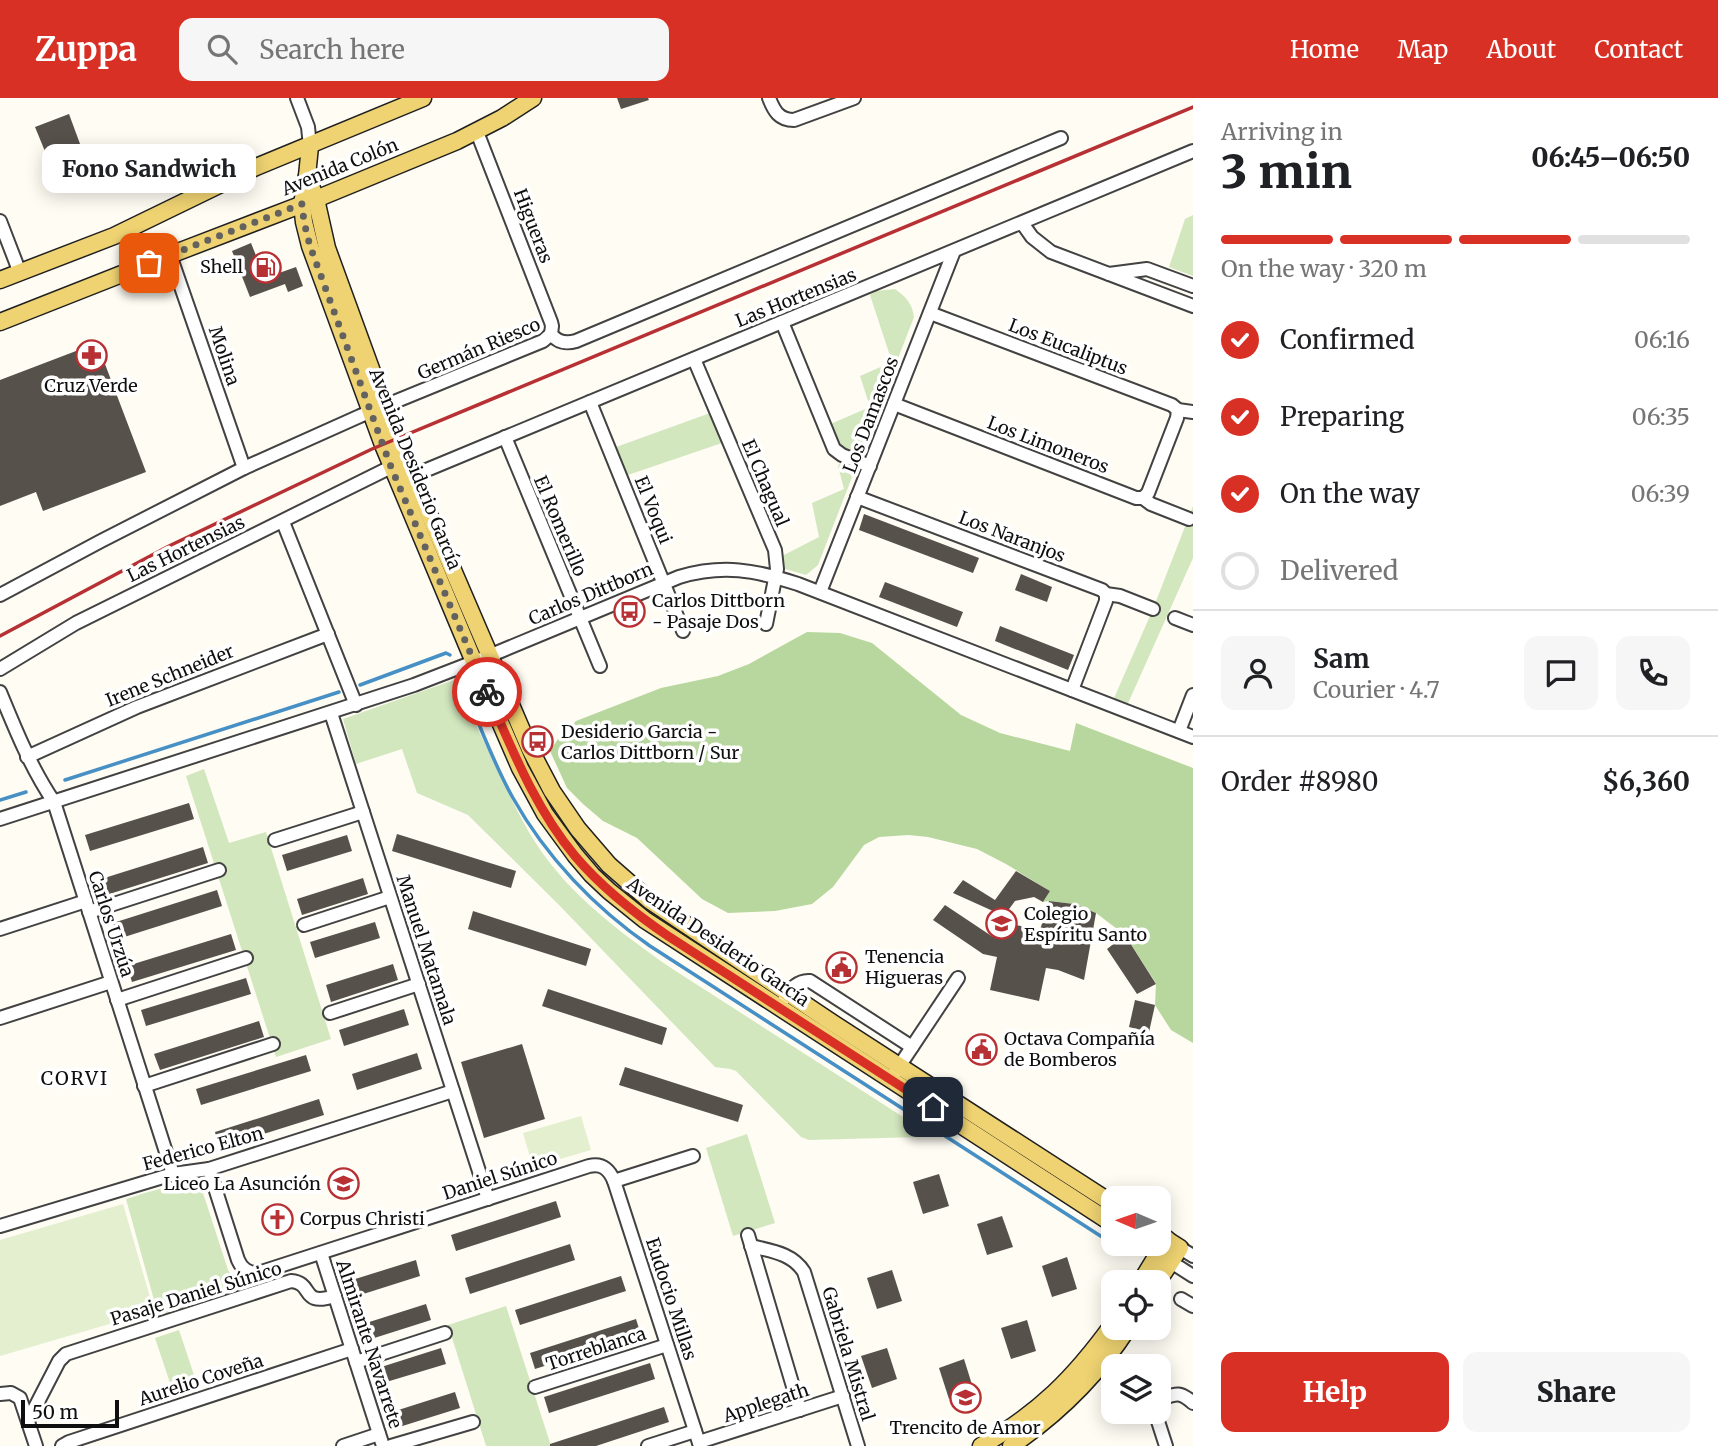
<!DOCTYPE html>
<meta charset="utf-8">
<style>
body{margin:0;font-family:Merriweather,serif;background:#f6f6f6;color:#202124;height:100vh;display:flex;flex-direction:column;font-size:26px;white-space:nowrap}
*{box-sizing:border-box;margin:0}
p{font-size:23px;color:#757577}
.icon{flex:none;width:38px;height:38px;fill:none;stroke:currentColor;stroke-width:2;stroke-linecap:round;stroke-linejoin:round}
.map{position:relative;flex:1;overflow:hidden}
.details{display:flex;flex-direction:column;background:#fff;width:525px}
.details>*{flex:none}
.needle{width:46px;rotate:272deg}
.fabs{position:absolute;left:1101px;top:1088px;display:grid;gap:14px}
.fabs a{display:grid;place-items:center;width:70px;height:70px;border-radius:14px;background:#fff;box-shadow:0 4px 18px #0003;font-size:35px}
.scale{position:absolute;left:21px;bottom:18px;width:98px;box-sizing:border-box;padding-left:7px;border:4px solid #0f0f0f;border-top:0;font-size:19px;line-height:24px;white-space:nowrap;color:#0f0f0f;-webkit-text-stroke:5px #fff;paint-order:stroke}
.pin{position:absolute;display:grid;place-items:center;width:60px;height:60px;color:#fff;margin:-30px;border-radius:14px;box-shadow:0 4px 10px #0006}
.courier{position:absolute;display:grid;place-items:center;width:70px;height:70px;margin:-35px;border:5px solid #d93025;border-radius:50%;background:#fff;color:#222;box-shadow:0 2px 9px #0007}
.bubble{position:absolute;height:49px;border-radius:14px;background:#fff;box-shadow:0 4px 18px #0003;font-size:23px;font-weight:800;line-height:49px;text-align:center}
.head em{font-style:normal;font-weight:800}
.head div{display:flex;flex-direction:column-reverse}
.head{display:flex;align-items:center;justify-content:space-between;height:119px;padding:0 28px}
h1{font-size:46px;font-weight:800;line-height:52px}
.bar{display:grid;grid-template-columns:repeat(4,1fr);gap:10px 7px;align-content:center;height:84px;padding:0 28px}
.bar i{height:9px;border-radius:5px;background:#e0e0e0}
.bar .on{background:#d93025}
.bar p{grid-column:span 4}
.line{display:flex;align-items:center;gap:18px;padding:0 28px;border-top:2px solid #e0e0e0}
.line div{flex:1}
.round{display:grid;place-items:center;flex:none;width:74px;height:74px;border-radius:14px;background:#f6f6f6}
ol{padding:0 28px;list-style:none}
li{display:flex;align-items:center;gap:21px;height:77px}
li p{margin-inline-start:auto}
li .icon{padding:7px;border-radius:50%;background:#d93025;color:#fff;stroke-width:4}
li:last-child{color:#757577}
li i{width:38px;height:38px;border:4px solid #e0e0e0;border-radius:50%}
.action{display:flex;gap:14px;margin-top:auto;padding:14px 28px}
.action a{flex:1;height:80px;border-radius:14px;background:#d93025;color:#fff;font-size:28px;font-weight:800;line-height:80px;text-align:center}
.action a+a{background:#f6f6f6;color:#202124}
header{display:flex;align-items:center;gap:42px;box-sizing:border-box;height:98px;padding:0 35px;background:#d93025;color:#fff}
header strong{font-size:33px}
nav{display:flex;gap:38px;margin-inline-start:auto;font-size:24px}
.search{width:490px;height:63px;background:#f6f6f6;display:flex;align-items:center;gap:18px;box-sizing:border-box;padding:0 24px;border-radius:14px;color:#757577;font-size:26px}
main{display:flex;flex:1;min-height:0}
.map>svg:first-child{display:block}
.green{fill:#d2e7be}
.forest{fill:#b7d79e}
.pitch{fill:#e3efcf}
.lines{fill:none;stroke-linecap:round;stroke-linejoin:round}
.stream{stroke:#4690c5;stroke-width:3.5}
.building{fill:#57514c}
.minor-casing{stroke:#424242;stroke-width:16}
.major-casing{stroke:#202020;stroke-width:19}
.minor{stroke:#fff;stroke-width:12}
.major{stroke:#efd372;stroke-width:16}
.rail{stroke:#b73034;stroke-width:3.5}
.done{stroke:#63625f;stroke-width:7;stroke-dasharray:0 12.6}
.route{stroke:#d93025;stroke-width:9}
.labels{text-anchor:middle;stroke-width:7;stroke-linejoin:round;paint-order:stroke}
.street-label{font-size:18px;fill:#0f0f0f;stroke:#fff}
.poi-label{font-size:18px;fill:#0f0f0f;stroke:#fff;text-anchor:start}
.neighbourhood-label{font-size:19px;letter-spacing:2px;fill:#0f0f0f;stroke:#fff}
</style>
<header>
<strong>Zuppa</strong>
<div class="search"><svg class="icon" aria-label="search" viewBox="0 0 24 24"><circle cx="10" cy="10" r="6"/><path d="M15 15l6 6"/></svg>Search here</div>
<nav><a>Home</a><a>Map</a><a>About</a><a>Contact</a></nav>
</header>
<main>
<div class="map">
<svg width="1193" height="1348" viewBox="0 0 1193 1348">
<rect width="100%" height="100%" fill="#fefcf3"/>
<g class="green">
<polygon points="1193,117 1193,178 1169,169 1185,121"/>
<path d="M 895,191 C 906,199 912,205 914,219 L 818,467 L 806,477 L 785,471 L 782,458 L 819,439 L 812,405 L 844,391 L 838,368 L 843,360 L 855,364 L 858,356 L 840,350 L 828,327 L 870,309 L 860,278 L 892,264 L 870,197 L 876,193 Z"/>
<polygon points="713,314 725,344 616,381 605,353"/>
<polygon points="1193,408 1193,460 1125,612 1111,607 1153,511"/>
<path d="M 454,582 C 469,613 484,643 498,674 C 510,698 521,722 535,744 C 569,797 621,835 671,870 L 925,1033 L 918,1039 L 809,1042 L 801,1039 L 736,973 L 730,971 L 715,969 L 559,807 L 468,717 L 417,695 L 402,651 L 356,666 L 343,621 Z"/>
<polygon points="204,671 229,745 266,734 331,941 276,959 186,678"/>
<polygon points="747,1036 775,1125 733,1138 706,1050"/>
<path d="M 192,1085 L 198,1088 L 203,1095 L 228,1172 L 234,1180 L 251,1191 L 159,1220 L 126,1101 C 148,1094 169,1087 192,1085 Z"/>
<polygon points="506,1208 551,1348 486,1348 448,1227"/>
<polygon points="179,1232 203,1304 179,1312 155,1240"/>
</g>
<polygon class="forest" points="807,534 840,535 872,545 961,617 1000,635 1070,653 1076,625 1193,670 1193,945 1171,932 1155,907 1156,885 1125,837 1096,815 1074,806 1049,803 1043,804 1050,793 1006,766 977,751 928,739 908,737 879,739 864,747 833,789 812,806 775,813 728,815 702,801 637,740 603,723 583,706 567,690 550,653 558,641 576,623 661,590 718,578 749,566"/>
<g class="pitch">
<polygon points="581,1018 591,1052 533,1069 523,1035"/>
<polygon points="123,1106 154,1213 0,1258 0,1142"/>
</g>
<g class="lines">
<g class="stream">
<path d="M 461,583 C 478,622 492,663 513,700 C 546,759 595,810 650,848 L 1113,1146"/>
<polyline points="360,587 446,555 450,557"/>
<polyline points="65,682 339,594"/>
<polyline points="0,702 26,694"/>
<polyline points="1113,1146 1128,1156"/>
</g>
</g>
<g class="building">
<polygon points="617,0 648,0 649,2 621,11"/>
<polygon points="69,16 90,73 58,85 35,29"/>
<polygon points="251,145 265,180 296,169 303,188 288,194 285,186 250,199 232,153"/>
<polygon points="97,245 146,374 43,413 36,394 0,408 0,282"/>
<polygon points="864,416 979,460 973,475 859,432"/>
<polygon points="1021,476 1052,489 1047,504 1015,492"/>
<polygon points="885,484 963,514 957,529 879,499"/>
<polygon points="1000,528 1074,557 1068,572 995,543"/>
<polygon points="189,705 194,721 90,753 85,737"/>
<polygon points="397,736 516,773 511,790 392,753"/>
<polygon points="347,737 352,753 287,773 282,757"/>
<polygon points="203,749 208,765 103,798 98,782"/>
<polygon points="1016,773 1050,793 1043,804 1034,799 1015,803 1004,818 953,795 963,782 995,802"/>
<polygon points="363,780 368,796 302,817 297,801"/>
<polygon points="217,792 222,808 118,841 113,825"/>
<polygon points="1049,803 1074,806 1096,815 1084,882 1058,872 1046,870 1039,903 990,892 997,859 983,856 933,822 945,807 993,839 996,823 1040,832"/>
<polygon points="473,813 591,851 586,868 468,831"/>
<polygon points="375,824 380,840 315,860 310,844"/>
<polygon points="231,836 236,852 132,884 127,868"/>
<polygon points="1125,837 1156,886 1137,896 1107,851"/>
<polygon points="393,866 398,882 331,904 326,887"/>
<polygon points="246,880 251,896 146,928 141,912"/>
<polygon points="548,891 667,930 662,947 542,908"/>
<polygon points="1135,902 1155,907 1149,934 1129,929"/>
<polygon points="404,911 409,927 344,948 339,932"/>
<polygon points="259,923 264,939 160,972 154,956"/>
<polygon points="522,946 545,1021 484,1040 461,964"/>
<polygon points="417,955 422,971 357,992 352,976"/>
<polygon points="306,957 311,973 201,1007 196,991"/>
<polygon points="625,969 743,1007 738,1024 619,987"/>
<polygon points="319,1001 324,1017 219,1050 215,1034"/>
<polygon points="939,1076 949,1108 923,1116 913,1084"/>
<polygon points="556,1103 561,1119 456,1153 451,1137"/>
<polygon points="1002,1118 1013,1149 987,1157 977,1126"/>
<polygon points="570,1146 575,1162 470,1196 465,1180"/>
<polygon points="1067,1159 1077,1191 1052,1199 1042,1168"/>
<polygon points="416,1162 420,1178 357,1198 352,1182"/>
<polygon points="892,1172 902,1203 877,1211 867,1180"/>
<polygon points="621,1178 626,1193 520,1227 515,1212"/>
<polygon points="426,1206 431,1222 368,1242 363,1226"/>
<polygon points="636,1221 641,1237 535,1271 530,1255"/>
<polygon points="1027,1222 1036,1253 1011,1261 1001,1230"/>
<polygon points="441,1250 446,1266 383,1285 378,1270"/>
<polygon points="887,1250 897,1281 872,1290 861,1258"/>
<polygon points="964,1261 974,1293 949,1301 939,1270"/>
<polygon points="650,1265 655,1281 549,1315 544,1299"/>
<polygon points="455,1294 460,1310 396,1330 392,1314"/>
<polygon points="664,1309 669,1324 596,1348 550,1348 550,1346"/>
</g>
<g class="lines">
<defs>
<g id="minor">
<polyline points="297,0 308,29 310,48"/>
<path d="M 769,0 C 774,13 779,22 794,22 L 854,0"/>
<polyline points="477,34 551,224 552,228 551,236"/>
<polyline points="0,123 20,175"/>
<polyline points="1022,125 1032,139 1051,154 1193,208"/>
<polyline points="170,157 244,370"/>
<polyline points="1109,176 1147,171 1193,188"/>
<polyline points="930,215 1172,307 1178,312 1193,314"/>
<polyline points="782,224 834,351 842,357 870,368"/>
<path d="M 551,236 C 557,244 566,246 576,243 L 1061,40"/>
<polyline points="694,261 775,452 777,471 766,526"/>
<polyline points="590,304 683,533"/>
<polyline points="894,306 1136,400 1143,400 1151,406 1189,421"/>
<polyline points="505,339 600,568"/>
<polyline points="412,378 1193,53"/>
<polyline points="857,399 1102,492 1106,496 1120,498 1153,511"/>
<polyline points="1143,400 1148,395 1177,320 1178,312"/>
<polyline points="283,424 356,607"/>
<polyline points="820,494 954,153"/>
<polyline points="0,497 101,443 244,370 360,318 543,243 551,236"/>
<polyline points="1175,520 1193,527"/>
<polyline points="0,571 76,525 391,369"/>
<polyline points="1072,592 1106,503 1106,496"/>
<path d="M 0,594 C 16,633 31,670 54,704 L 173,1076"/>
<polyline points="331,615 488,1101"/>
<polyline points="1179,633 1193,597"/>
<polyline points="27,659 137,609 328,536"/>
<path d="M 0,721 L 414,587 L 489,558 L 679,479 C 723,466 755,472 798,486 L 1193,639"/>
<polyline points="275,742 363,714"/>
<polyline points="89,814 219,772"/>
<polyline points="304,827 390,799"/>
<polyline points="0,831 86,803"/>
<path d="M 785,900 C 791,891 798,882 810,883 L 912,949"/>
<polyline points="117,902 246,860"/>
<polyline points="330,915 419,886"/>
<polyline points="0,920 111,884"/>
<polyline points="894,976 958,880"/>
<polyline points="144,988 273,946"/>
<path d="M 209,1071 L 238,1162 C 242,1171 248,1175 258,1175 L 589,1068 C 602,1065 609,1071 614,1083 L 700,1348"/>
<polyline points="614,1083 693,1058"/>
<polyline points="0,1128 173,1076 209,1071 453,993"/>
<polyline points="748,1137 800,1312"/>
<path d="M 751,1148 C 771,1153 792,1155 804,1174 L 858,1348"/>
<polyline points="1180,1150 1193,1158"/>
<polyline points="321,1155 383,1348"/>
<polyline points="1171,1164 1193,1178"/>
<polyline points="1181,1201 1193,1208"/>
<polyline points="1099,1255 1119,1269"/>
<polyline points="356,1264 445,1235"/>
<polyline points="535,1289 667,1247"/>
<polyline points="0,1296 11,1295 20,1300 36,1348"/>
<path d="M 1158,1302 C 1175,1296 1179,1292 1193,1305"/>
<polyline points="1155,1314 1166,1348"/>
<path d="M 28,1323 L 59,1263 L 66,1256 L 291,1183 C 315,1185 299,1209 335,1198"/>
<polyline points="699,1344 843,1298"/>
<polyline points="62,1348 69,1344 352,1251"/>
<polyline points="343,1348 379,1336"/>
<polyline points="391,1348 473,1324"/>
<polyline points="648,1348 695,1333"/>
</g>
<g id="major">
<polyline points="310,48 307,78 302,106 304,124 310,148 383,347 474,564 520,670 545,716 575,757 592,777 609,793 645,822 1113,1126"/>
<polyline points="307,78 316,101 327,150 397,342 530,651 552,693 578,731 609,767 649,802 828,922 1113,1106"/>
<polyline points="0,182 114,138 256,69 423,0"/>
<polyline points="0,224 170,157 316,101 457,43 502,20 533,0"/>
<polyline points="1140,1185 1167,1141"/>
<polyline points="1157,1185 1180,1150 1158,1136"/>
<path d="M 981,1348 C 1039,1315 1074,1280 1113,1226"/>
<path d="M 1011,1348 C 1058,1316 1097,1278 1128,1230"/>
</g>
</defs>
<use href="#minor" class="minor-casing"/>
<use href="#major" class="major-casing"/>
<use href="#minor" class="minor"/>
<use href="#major" class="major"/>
<polyline class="rail" points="0,538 169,448 372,351 1193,9"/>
</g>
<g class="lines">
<polyline class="done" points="149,165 302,106 304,124 310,148 391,369 487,594"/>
<path class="route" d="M 487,594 C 512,651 535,710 575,758 C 602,790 634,815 668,838 L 933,1009"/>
</g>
<defs>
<symbol id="fuel-ring" viewBox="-11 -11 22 22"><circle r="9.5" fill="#fff" stroke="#b73034" stroke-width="1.5"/><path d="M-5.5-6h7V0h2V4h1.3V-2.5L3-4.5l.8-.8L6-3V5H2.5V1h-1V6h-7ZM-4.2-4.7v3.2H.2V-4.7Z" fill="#b73034"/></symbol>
<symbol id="pharmacy-ring" viewBox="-11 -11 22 22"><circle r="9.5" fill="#fff" stroke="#b73034" stroke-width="1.5"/><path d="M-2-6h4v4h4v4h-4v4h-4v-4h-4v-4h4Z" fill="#b73034"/></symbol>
<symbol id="bus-ring" viewBox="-11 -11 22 22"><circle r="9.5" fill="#fff" stroke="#b73034" stroke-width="1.5"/><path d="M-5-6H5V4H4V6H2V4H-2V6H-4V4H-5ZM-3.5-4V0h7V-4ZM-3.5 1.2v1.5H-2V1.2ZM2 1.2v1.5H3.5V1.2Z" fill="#b73034"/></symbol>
<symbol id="school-ring" viewBox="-11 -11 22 22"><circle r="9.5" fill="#fff" stroke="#b73034" stroke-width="1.5"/><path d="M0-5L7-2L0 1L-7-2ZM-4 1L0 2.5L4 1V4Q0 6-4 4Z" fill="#b73034"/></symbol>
<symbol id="civic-ring" viewBox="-11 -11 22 22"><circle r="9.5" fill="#fff" stroke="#b73034" stroke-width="1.5"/><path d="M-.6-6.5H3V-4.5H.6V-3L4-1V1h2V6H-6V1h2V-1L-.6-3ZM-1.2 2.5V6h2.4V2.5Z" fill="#b73034"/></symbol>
<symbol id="church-ring" viewBox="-11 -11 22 22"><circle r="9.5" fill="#fff" stroke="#b73034" stroke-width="1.5"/><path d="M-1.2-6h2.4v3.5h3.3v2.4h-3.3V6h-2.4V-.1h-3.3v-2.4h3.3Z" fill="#b73034"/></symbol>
</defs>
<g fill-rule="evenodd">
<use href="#fuel-ring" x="248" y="152" width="35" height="35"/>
<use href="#pharmacy-ring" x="74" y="240" width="35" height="35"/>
<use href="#bus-ring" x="612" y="496" width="35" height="35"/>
<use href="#bus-ring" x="520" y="626" width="35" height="35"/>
<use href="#school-ring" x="984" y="808" width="35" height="35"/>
<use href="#civic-ring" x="824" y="852" width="35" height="35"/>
<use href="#civic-ring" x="964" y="934" width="35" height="35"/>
<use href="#school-ring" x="326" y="1068" width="35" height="35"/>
<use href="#church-ring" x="260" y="1104" width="35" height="35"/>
<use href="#school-ring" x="948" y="1282" width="35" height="35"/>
</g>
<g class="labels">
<g class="street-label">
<text transform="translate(340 69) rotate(-22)" y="6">Avenida Colón</text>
<text transform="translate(533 128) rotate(69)" y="6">Higueras</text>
<text transform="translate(796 200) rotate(-22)" y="6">Las Hortensias</text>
<text transform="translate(1068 249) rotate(21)" y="6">Los Eucaliptus</text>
<text transform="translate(479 251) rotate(-23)" y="6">Germán Riesco</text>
<text transform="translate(224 258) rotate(71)" y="6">Molina</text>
<text transform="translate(871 317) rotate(-69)" y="6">Los Damascos</text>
<text transform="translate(1048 347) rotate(21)" y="6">Los Limoneros</text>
<text transform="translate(415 371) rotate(68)" y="6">Avenida Desiderio García</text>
<text transform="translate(765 385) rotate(67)" y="6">El Chagual</text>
<text transform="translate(653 412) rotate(68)" y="6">El Voqui</text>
<text transform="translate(560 428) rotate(67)" y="6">El Romerillo</text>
<text transform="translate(1012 439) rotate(21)" y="6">Los Naranjos</text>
<text transform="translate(186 451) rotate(-26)" y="6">Las Hortensias</text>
<text transform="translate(591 496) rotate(-23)" y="6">Carlos Dittborn</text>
<text transform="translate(170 578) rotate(-22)" y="6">Irene Schneider</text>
<text transform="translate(111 826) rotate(72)" y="6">Carlos Urzúa</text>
<text transform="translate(718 844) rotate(34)" y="6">Avenida Desiderio García</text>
<text transform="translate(426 852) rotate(72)" y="6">Manuel Matamala</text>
<text transform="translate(203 1051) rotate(-15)" y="6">Federico Elton</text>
<text transform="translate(500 1078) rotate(-18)" y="6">Daniel Súnico</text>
<text transform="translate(196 1196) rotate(-17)" y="6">Pasaje Daniel Súnico</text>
<text transform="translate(671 1201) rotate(72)" y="6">Eudocio Millas</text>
<text transform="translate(369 1246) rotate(72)" y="6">Almirante Navarrete</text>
<text transform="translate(596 1251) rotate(-18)" y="6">Torreblanca</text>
<text transform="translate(848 1256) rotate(73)" y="6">Gabriela Mistral</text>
<text transform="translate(201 1282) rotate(-18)" y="6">Aurelio Coveña</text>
<text transform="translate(766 1305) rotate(-18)" y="6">Applegath</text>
</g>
<g class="poi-label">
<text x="243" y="175" text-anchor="end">Shell</text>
<text x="91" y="294" text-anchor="middle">Cruz Verde</text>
<text x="652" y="509">Carlos Dittborn<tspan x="652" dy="21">- Pasaje Dos</tspan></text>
<text x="561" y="640">Desiderio Garcia -<tspan x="561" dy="21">Carlos Dittborn / Sur</tspan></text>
<text x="1024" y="822">Colegio<tspan x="1024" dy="21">Espíritu Santo</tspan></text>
<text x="865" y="865">Tenencia<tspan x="865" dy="21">Higueras</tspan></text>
<text x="1004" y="947">Octava Compañía<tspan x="1004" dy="21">de Bomberos</tspan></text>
<text x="321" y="1092" text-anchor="end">Liceo La Asunción</text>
<text x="300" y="1127">Corpus Christi</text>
<text x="965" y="1336" text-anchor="middle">Trencito de Amor</text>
</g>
<g class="neighbourhood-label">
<text x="75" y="987">CORVI</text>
</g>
</g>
</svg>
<div class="fabs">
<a><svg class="needle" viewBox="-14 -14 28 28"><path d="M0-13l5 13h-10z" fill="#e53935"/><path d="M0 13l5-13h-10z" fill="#757577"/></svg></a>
<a><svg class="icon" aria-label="locate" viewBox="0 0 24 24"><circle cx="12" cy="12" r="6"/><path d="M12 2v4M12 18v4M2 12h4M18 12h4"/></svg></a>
<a><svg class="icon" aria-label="layers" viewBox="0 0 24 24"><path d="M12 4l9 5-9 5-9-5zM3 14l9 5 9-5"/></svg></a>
</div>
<div class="scale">50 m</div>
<div class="pin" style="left:149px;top:165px;background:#ea580c"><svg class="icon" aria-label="bag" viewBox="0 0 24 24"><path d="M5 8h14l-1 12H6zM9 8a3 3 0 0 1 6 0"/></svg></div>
<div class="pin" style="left:933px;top:1009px;background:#1f2937"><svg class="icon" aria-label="home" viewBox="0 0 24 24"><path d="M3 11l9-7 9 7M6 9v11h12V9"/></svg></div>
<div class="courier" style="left:487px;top:594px"><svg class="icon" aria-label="bike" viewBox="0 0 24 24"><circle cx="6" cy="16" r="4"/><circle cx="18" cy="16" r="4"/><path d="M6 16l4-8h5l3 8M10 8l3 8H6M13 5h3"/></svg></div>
<div class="bubble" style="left:42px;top:46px;width:214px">Fono Sandwich</div>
</div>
<section class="details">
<div class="head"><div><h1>3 min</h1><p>Arriving in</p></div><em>06:45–06:50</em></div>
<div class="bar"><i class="on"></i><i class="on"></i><i class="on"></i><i></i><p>On the way · 320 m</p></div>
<ol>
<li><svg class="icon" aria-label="check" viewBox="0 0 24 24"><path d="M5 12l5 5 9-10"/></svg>Confirmed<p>06:16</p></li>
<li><svg class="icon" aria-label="check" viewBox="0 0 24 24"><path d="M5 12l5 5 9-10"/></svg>Preparing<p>06:35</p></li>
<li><svg class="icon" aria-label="check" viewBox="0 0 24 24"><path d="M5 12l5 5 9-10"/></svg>On the way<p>06:39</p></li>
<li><i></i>Delivered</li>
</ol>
<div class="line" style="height:126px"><a class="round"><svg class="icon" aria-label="person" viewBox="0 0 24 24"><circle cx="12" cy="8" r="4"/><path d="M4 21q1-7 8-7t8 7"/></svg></a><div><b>Sam</b><p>Courier · 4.7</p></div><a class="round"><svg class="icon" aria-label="chat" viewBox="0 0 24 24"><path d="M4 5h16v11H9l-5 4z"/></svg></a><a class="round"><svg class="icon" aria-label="phone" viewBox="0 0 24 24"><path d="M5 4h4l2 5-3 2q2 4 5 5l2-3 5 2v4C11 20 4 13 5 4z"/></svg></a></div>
<div class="line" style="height:91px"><div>Order #8980</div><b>$6,360</b></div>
<div class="action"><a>Help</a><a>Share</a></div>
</section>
</main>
